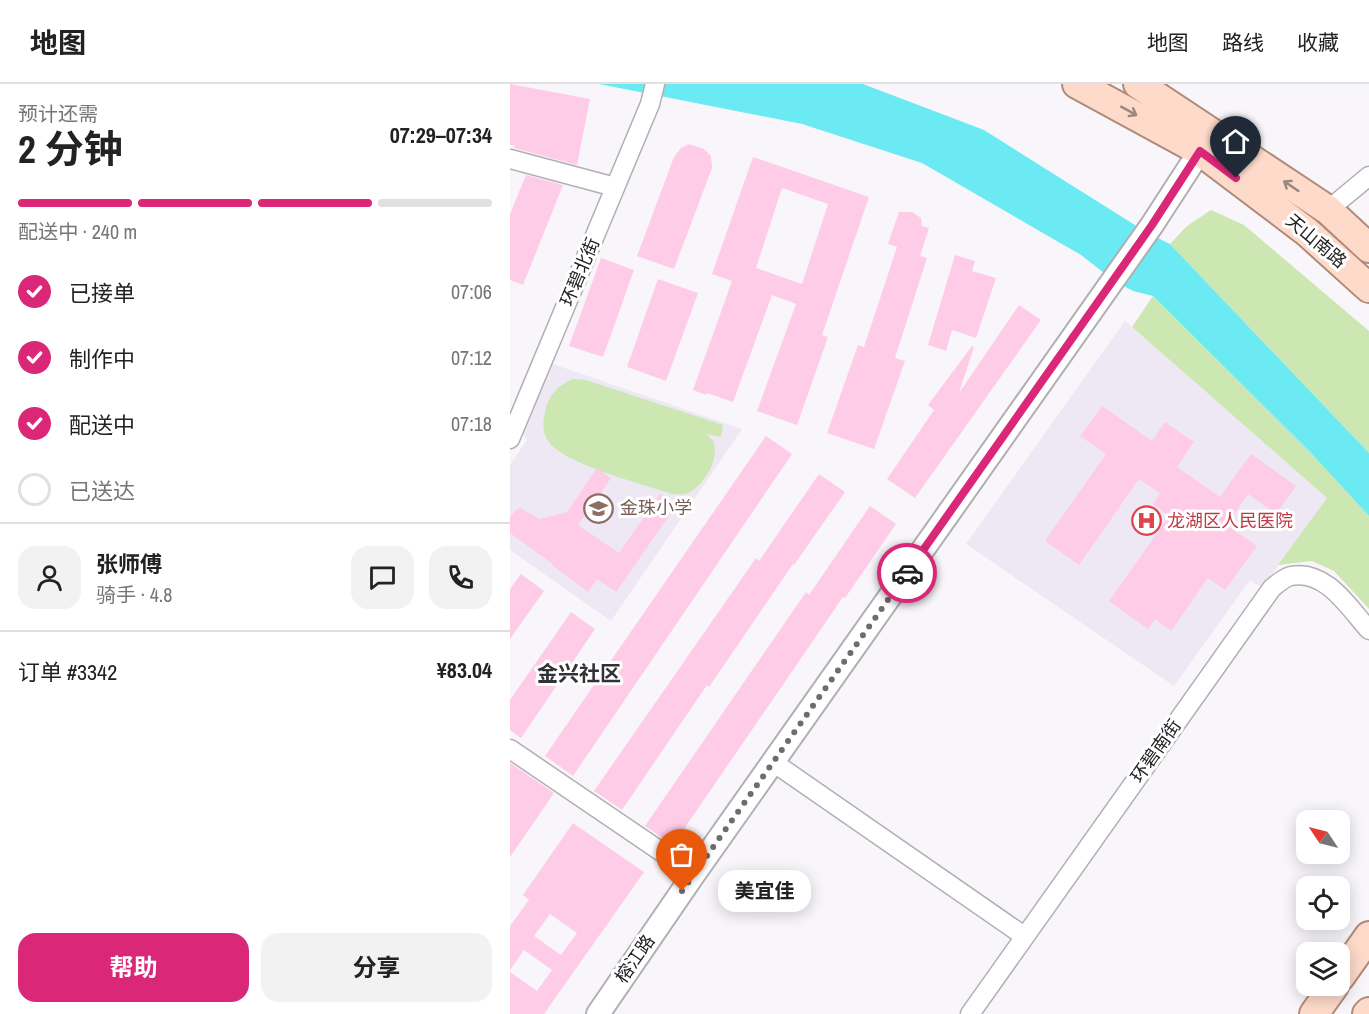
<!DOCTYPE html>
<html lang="zh">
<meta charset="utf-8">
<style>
body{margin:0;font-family:"Archivo Narrow","Noto Sans SC",sans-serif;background:#f2f2f2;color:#222;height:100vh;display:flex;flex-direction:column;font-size:22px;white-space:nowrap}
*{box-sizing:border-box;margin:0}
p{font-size:20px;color:#767676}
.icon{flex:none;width:33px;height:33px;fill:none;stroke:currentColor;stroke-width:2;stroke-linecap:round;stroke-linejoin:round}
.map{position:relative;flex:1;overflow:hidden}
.side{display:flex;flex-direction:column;background:#fff;width:510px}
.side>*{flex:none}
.needle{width:39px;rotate:305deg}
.tools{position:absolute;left:786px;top:726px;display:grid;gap:12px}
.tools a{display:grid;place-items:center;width:54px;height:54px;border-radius:12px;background:#fff;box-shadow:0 3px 15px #0003;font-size:30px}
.pin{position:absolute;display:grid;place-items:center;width:51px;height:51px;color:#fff;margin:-62px -26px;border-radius:50% 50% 50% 0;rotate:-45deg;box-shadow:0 0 6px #0007}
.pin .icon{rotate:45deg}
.courier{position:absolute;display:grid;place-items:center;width:60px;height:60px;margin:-30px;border:4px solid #db2777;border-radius:50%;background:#fff;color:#222;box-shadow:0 2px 8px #0007}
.bubble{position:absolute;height:42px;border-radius:18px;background:#fff;box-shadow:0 3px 15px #0003;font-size:20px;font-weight:700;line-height:42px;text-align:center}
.overview em{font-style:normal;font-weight:700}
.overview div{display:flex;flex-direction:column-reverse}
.overview{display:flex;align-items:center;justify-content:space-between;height:102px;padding:0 18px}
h1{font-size:39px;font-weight:700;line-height:45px}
.bar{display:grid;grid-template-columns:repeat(4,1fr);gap:9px 6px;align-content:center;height:72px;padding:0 18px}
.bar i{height:8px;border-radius:4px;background:#e0e0e0}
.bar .active{background:#db2777}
.bar p{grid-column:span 4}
.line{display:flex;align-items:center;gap:15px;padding:0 18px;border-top:2px solid #e0e0e0}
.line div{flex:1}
.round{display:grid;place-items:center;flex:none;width:63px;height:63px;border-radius:18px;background:#f2f2f2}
ol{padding:0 18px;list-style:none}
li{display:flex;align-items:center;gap:18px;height:66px}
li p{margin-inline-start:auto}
li .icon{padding:6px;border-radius:50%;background:#db2777;color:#fff;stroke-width:4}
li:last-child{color:#767676}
li i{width:33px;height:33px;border:3px solid #e0e0e0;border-radius:50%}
.cta{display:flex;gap:12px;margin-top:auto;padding:12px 18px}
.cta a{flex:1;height:69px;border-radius:18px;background:#db2777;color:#fff;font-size:24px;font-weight:700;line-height:69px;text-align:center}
.cta a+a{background:#f2f2f2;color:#222}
header{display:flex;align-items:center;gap:36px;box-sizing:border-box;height:84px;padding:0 30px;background:#fff;border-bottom:2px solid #e0e0e0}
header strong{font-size:28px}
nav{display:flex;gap:33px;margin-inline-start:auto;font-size:21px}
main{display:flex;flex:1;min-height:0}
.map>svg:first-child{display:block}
.built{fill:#ede8f3}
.green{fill:#cce7b2}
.water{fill:#6ceaf3}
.building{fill:#ffcce8;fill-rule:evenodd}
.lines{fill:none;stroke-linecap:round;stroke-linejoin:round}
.minor-casing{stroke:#b1afb2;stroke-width:21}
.tertiary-casing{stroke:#b1afb2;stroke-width:26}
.primary-casing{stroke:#b08a79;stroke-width:32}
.minor{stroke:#fff;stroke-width:18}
.tertiary{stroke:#fff;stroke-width:22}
.primary{stroke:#fddaca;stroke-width:28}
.oneway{stroke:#9b877f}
.done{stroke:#6e6c6e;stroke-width:6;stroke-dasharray:0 10.8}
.route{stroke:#db2777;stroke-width:8}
.labels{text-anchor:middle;stroke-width:6;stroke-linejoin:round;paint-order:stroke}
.street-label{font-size:18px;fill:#232223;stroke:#fff}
.education-label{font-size:18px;fill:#785e54;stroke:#fff;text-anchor:start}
.health-label{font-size:18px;fill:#be3a42;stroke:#fff;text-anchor:start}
.quarter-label{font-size:21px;font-weight:bold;fill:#323134;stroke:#fff}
</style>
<header>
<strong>地图</strong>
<nav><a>地图</a><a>路线</a><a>收藏</a></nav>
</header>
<main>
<section class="side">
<div class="overview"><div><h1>2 分钟</h1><p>预计还需</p></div><em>07:29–07:34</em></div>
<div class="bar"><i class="active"></i><i class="active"></i><i class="active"></i><i></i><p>配送中 · 240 m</p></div>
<ol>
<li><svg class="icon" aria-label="check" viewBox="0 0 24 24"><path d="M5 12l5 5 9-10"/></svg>已接单<p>07:06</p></li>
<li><svg class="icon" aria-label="check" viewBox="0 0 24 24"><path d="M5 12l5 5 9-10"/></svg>制作中<p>07:12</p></li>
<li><svg class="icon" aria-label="check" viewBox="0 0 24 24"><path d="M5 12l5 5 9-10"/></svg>配送中<p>07:18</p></li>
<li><i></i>已送达</li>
</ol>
<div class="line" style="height:108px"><a class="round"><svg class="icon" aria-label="person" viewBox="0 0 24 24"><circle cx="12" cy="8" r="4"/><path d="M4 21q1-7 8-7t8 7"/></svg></a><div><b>张师傅</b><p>骑手 · 4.8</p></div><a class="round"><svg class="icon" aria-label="chat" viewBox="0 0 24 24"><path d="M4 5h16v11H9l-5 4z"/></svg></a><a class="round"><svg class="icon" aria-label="phone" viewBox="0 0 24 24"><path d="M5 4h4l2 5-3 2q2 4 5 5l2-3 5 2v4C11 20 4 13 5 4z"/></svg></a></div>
<div class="line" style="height:78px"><div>订单 #3342</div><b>¥83.04</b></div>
<div class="cta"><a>帮助</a><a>分享</a></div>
</section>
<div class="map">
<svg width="859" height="930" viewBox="0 0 859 930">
<rect width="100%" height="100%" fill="#f8f6fa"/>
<g class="built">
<polygon points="615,237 817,414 752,504 740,496 664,602 456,460"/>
<polygon points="37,278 232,345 101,537 0,466 0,381 17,356 10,346"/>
</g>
<g class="green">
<polygon points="701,126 734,141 859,247 859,369 660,160 677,142"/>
<polygon points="643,212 801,369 859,432 859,525 824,487 802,477 768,481 817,414 622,243"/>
<path d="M 63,295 L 76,296 L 213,341 L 211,353 L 196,350 C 198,352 201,354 203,357 C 211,374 193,404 176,410 C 172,411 167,410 162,410 C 134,400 50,380 37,355 C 32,347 33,337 35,328 C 38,312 48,301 63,295 Z"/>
</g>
<polygon class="water" points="89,0 353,0 474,46 636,148 660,160 859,369 859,432 801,369 643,212 623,207 603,196 571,171 412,79 292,40"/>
<g class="building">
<polygon points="0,0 80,15 67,81 4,64 5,61 0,61"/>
<polygon points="179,60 194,65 201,72 202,84 164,185 127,172 164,73 171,64"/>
<path d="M 243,73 L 359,113 L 312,251 L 318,253 L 287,341 L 247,327 L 286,220 L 262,211 L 223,318 L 197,309 L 196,311 L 183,306 L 222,197 L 202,190 ZM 272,104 L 318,120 L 292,200 L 246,184 Z"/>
<polygon points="16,91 53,101 13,201 0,196 0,130"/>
<polygon points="389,128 402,128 411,134 412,142 419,144 410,172 417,174 385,274 395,277 364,365 317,349 348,261 354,263 387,163 378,160"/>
<polygon points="445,171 465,177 462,187 486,194 466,254 442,246 436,267 418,261"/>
<polygon points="91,174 124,186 93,273 59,262"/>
<polygon points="148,195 188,209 156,297 117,283"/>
<polygon points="509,221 531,236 405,414 377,395 424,326 418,321 462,262 464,263 449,309"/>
<polygon points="592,322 642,357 655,338 684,358 667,383 710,413 741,370 786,402 766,430 738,410 717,441 747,462 715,506 698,494 661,547 645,535 638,545 599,517 659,432 643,420 650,409 629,395 569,481 535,457 596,370 570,352"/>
<polygon points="256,352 282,370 63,692 35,672"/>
<polygon points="87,384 101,394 68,441 109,469 150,410 166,422 106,508 87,495 78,508 42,481 43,480 0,449 0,433 5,427 10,424 30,435 57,428"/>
<polygon points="309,390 335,408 284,481 283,480 199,603 197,601 112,726 84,707 246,474 249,477"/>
<polygon points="360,422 386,440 335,514 333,513 163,761 135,742 296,508 299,511"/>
<polygon points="11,490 34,507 0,555 0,505"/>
<polygon points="61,528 85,545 11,654 0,646 0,616"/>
<polygon points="0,679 44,709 0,773"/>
<path d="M 63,739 L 134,788 L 34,930 L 0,930 L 0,888 L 27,907 L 42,886 L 14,866 L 0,886 L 0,842 L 19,816 L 13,811 ZM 40,830 L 67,849 L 51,871 L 24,852 Z"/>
</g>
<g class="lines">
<defs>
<g id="minor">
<polyline points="0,75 105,103"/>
<polyline points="818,126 859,92"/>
<polyline points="0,355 140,20 145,0"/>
<polyline points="0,665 184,790"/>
<polyline points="263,678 514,852"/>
<path d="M 460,930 L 762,504 C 767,500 775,493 781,492 C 816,485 839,524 859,546"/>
</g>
<polyline id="tertiary" points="88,930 184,790 642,141 690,67"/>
<g id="primary">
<polyline points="567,0 690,67 797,148 859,204"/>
<polyline points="628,0 818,126 859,164"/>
<polyline points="830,893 859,852"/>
<polyline points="804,930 824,902"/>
<polyline points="857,930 859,928"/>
</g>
</defs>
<use href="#minor" class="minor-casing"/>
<use href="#tertiary" class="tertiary-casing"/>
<use href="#primary" class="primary-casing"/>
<use href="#minor" class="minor"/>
<use href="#tertiary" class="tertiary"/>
<use href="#primary" class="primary"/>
</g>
<defs><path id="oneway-shaft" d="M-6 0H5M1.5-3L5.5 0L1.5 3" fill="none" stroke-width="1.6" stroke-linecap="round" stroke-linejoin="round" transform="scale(1.5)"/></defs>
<g class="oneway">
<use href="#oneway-shaft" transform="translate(619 27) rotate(29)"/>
<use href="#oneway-shaft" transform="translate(781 102) rotate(-146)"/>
</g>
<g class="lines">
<polyline class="done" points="172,807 397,489"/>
<polyline class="route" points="397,489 642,141 690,67 726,94"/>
</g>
<defs>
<symbol id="school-ring" viewBox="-11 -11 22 22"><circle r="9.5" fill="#fff" stroke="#8d6e63" stroke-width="1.5"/><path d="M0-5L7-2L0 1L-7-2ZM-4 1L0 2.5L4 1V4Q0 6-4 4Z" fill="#8d6e63"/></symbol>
<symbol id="hospital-ring" viewBox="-11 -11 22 22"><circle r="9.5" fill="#fff" stroke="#e0444e" stroke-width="1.5"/><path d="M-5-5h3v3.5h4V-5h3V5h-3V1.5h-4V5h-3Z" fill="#e0444e"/></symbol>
</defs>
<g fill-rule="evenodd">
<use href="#school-ring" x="72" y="408" width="33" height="33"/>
<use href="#hospital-ring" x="620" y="420" width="33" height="33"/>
</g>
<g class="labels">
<g class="street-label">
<text transform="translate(806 157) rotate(40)" y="6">天山南路</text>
<text transform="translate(70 188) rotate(-67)" y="6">环碧北街</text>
<text transform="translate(646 667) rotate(-55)" y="6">环碧南街</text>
<text transform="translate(125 875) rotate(-55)" y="6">榕江路</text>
</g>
<g class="education-label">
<text x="110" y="430">金珠小学</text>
</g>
<g class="health-label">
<text x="657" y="443">龙湖区人民医院</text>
</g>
<g class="quarter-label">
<text x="69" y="597">金兴社区</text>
</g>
</g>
</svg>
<div class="tools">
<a><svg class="needle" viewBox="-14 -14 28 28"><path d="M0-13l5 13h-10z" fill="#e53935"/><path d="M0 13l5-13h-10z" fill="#767676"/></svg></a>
<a><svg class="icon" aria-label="locate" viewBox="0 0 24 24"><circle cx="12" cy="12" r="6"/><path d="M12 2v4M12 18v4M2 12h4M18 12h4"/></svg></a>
<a><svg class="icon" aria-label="layers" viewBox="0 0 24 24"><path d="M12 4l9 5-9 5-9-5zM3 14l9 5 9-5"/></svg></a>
</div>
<div class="pin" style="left:172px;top:807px;background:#ea580c"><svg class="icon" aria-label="bag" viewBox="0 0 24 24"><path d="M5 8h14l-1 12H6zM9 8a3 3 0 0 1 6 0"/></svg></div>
<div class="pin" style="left:726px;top:94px;background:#1f2937"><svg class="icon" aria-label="home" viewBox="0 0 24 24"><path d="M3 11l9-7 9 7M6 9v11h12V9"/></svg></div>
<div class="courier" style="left:397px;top:489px"><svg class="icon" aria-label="car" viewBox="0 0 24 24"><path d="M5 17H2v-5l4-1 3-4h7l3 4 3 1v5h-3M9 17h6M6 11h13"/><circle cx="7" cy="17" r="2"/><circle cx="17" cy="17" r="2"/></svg></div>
<div class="bubble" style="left:208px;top:786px;width:93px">美宜佳</div>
</div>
</main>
